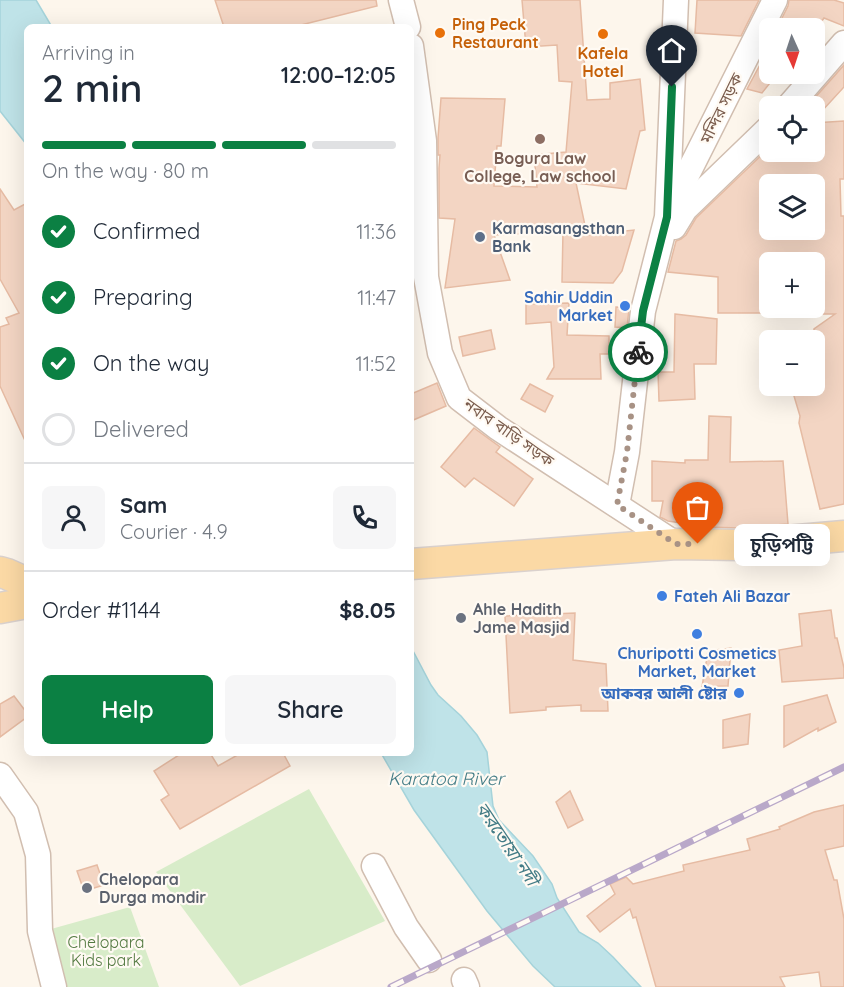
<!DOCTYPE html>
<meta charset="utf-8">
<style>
body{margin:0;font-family:Quicksand,"Noto Sans Bengali",sans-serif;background:#f6f6f7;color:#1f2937;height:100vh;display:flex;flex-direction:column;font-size:22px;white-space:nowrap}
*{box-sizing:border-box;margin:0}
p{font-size:20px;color:#747a83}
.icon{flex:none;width:33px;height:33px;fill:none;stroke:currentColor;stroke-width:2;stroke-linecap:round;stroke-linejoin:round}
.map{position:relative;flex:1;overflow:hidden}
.drawer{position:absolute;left:24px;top:24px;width:390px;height:732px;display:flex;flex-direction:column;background:#fff;border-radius:9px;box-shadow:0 6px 24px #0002}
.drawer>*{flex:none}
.needle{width:39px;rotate:177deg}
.fabs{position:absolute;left:759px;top:18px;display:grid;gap:12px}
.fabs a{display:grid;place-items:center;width:66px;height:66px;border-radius:9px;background:#fff;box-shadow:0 6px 24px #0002;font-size:30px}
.pin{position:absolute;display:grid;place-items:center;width:51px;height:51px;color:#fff;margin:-62px -26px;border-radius:50% 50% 50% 0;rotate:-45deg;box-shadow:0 0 6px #0007}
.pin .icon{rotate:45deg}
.courier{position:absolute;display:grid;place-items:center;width:60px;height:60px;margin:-30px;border:4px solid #0b8043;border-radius:50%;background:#fff;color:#222;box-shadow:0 2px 8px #0007}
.bubble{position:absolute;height:42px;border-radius:9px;background:#fff;box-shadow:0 6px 24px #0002;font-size:20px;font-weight:600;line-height:42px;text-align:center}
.summary em{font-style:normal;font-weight:600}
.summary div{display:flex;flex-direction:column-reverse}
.summary{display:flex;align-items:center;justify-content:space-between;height:102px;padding:0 18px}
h1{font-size:39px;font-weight:600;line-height:45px}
.bar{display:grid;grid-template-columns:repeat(4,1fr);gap:9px 6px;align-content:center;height:72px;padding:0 18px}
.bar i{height:8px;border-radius:4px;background:#e0e1e3}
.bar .on{background:#0b8043}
.bar p{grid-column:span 4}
.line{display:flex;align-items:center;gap:15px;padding:0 18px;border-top:2px solid #e0e1e3}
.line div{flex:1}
.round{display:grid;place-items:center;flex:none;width:63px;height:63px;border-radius:9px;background:#f6f6f7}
ol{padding:0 18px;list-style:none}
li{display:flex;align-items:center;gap:18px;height:66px}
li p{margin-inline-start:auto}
li .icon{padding:6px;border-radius:50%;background:#0b8043;color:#fff;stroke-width:4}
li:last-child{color:#747a83}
li i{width:33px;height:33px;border:3px solid #e0e1e3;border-radius:50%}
.action{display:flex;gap:12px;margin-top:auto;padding:12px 18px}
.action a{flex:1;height:69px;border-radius:9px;background:#0b8043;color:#fff;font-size:24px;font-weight:600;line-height:69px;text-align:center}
.action a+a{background:#f6f6f7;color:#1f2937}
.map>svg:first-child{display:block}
.green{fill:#d8ecc9}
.water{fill:#bfe3e8;stroke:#a5d3da;stroke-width:1.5}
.building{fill:#f3d5c3;stroke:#e6bba3;stroke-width:1.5;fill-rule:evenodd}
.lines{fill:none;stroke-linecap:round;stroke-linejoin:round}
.minor-casing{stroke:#d1beb0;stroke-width:27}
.major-casing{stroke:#dad1cd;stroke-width:33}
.minor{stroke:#fff;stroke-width:24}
.major{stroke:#fbd9a5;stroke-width:30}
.rail-casing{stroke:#b9a8c9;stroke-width:7}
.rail{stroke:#fffaf3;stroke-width:4.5;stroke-dasharray:14;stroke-linecap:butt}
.done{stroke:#a89285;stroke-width:6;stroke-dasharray:0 10.8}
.route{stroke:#0b8043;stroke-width:8}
.food-dot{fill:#e8710a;stroke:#fffaf3;stroke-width:2}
.education-dot{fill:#8d6e63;stroke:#fffaf3;stroke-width:2}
.service-dot{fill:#5c6f8a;stroke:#fffaf3;stroke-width:2}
.shop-dot{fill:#3f7fe0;stroke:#fffaf3;stroke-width:2}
.worship-dot{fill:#6b7280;stroke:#fffaf3;stroke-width:2}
.labels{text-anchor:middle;stroke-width:4.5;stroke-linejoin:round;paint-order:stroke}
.food-label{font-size:16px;font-weight:bold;fill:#c56008;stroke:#fffaf3;text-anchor:start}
.street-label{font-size:16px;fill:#7a5c4d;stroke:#fffaf3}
.education-label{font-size:16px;font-weight:bold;fill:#785e54;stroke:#fffaf3}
.service-label{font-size:16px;font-weight:bold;fill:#4e5e75;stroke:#fffaf3;text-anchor:start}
.shop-label{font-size:16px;font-weight:bold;fill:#366cbe;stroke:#fffaf3;text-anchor:end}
.worship-label{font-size:16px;font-weight:bold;fill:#5b616d;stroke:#fffaf3;text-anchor:start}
.park-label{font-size:16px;fill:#537a41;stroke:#fffaf3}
.water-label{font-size:18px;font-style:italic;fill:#437c86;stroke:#fffaf3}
</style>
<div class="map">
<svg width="844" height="987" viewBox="0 0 844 987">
<rect width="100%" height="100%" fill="#fdf6ec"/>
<g class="green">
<polygon points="309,789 385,921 240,986 156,872"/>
<polygon points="130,907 159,987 58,987 44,931"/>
</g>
<g class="water">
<polygon points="0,0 36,0 52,27 27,27 27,145 0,111"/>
<polygon points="411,647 431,685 438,695 461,716 477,735 487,752 493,806 499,820 533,856 552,884 557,898 579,932 598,943 613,957 641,987 555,987 533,966 487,911 414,810 381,753 411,753"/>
</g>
<g class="building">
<polygon points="215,0 376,0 377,6 293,27 224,27"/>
<polygon points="522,0 580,0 587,100 610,99 610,83 640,79 645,130 640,131 626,189 576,183 587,235 634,230 622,271 613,283 562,282 563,231 494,235 510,280 445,288 455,219 439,218 439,168 440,155 438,155 438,138 441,98 505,99 501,146 497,146 494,186 537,187 534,155 566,152 572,82 559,81 557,45 526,47"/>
<polygon points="697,0 759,0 741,36 695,33"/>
<polygon points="789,0 834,0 844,3 844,26 824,18 817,28 777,28 788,6"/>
<polygon points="770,46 770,75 774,78 762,93 747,89"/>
<polygon points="844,65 844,87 822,111 812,101"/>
<path d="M 844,121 L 844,179 L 840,179 L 841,216 L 844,216 L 844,504 L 820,509 L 799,423 L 800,416 L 791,386 L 814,386 L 814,329 L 835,314 L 814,314 L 814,262 L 770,262 L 770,313 L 718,313 L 718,277 L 668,272 L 676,241 L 681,239 L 686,235 L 696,218 L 770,147 L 770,152 L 814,152 L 814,123 ZM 770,184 L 814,184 L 814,230 L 770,230 Z"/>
<polygon points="0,189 14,210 27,203 27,445 0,386 0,327 9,324 6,318 19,313 0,279"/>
<polygon points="569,303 567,335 609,336 609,354 600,354 601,379 547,379 554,367 551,322 526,324 526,304"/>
<polygon points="616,307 629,308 627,328 615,327"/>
<polygon points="675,314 717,319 716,364 694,364 695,399 659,401 658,372 674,372"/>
<polygon points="491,330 495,349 463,356 459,337"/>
<polygon points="437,383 446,406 411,421 411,394"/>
<polygon points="530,384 553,396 545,412 521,399"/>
<polygon points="709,416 731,417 730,462 783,461 788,524 739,528 707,527 668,521 660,517 663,501 652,501 652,461 685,463 685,460 708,460"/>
<polygon points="474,428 500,447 496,452 533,479 514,506 474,478 465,487 441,467"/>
<polygon points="831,610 835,638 837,638 844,668 844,678 782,682 779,650 802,646 799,614"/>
<polygon points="575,613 573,660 606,664 608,711 581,711 581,705 546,707 546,710 510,713 505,616"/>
<polygon points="731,648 728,686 702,687 708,651"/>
<polygon points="827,695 836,722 818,731 818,728 784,747 784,706"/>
<polygon points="14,696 27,713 27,717 0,737 0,704"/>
<polygon points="750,714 748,744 723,748 723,720"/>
<polygon points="182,753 210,753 218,766 241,753 283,753 290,766 180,829 161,800 169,795 154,771"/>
<polygon points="570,791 583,820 568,828 556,802"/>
<polygon points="844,805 844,846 825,850 834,880 837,880 844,919 844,987 821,987 819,972 780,977 785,987 656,987 636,917 633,918 630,909 600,932 587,916 615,894 610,884 626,877 633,884 684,871 683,865 750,850 747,839 780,829 779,827 814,812"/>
<polygon points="97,865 104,885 84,891 77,871"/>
</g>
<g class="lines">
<defs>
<g id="minor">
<polyline points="401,0 408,27"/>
<polyline points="411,46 424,141 426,277 440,353 459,398 498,428 676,544"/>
<polyline points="789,106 844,43"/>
<polyline points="671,207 775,0"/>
<polyline points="674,227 685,209 770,127"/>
<polyline points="617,505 627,452 643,311 667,217 676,0"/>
<polyline points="0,775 26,812 38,855 40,931 54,987"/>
<polyline points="374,866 406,927 429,960"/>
<polyline points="464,980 467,987"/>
</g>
<g id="major">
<polyline points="411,564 676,544 740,545 844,536"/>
<polyline points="0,572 7,574 27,583"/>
<polyline points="0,608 27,603"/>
</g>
</defs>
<use href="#minor" class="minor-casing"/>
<use href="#major" class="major-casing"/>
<use href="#minor" class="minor"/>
<use href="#major" class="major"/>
<defs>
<polyline id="rail" points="391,987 844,767"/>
</defs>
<use href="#rail" class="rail-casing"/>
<use href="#rail" class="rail"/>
</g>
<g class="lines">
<polyline class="done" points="638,352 627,452 617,505 676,544 698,544"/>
<polyline class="route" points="638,352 643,311 667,217 672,87"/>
</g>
<g class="food-dot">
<circle cx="440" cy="33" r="6"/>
<circle cx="603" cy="34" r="6"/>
</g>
<circle class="education-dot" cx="540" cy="139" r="6"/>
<circle class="service-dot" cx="480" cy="237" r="6"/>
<g class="shop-dot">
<circle cx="625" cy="306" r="6"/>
<circle cx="662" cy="596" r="6"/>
<circle cx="697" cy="634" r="6"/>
<circle cx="739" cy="693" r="6"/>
</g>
<g class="worship-dot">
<circle cx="461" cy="618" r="6"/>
<circle cx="87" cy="888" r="6"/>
</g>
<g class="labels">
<g class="food-label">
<text x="452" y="30">Ping Peck<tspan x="452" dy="18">Restaurant</tspan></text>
<text x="603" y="59" text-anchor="middle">Kafela<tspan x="603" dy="18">Hotel</tspan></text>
</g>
<g class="street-label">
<text transform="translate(721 108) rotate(-64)" y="6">মন্দির সড়ক</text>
<text transform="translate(509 432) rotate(35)" y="6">নবাব বাড়ি সড়ক</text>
</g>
<g class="education-label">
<text x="540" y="164">Bogura Law<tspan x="540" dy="18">College, Law school</tspan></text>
</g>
<g class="service-label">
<text x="492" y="234">Karmasangsthan<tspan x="492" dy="18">Bank</tspan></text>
</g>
<g class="shop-label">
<text x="613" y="303">Sahir Uddin<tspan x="613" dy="18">Market</tspan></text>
<text x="674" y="602" text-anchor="start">Fateh Ali Bazar</text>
<text x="697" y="659" text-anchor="middle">Churipotti Cosmetics<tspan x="697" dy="18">Market, Market</tspan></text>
<text x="727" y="699">আকবর আলী ষ্টোর</text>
</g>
<g class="worship-label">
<text x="473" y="615">Ahle Hadith<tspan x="473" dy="18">Jame Masjid</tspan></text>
<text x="99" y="885">Chelopara<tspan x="99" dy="18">Durga mondir</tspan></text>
</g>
<g class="park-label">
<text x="106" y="948">Chelopara<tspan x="106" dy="18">Kids park</tspan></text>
</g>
<g class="water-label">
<text x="446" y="785">Karatoa River</text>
<text transform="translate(507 844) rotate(56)" y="6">করতোয়া নদী</text>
</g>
</g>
</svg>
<div class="fabs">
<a><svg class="needle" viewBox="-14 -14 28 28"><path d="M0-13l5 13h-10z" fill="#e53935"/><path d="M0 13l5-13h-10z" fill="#747a83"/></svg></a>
<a><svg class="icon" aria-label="locate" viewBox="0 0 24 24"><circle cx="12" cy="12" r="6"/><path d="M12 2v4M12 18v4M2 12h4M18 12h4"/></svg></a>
<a><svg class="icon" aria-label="layers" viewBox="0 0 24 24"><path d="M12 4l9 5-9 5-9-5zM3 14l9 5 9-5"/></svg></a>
<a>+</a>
<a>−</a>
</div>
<div class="pin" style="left:698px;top:544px;background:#ea580c"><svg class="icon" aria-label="bag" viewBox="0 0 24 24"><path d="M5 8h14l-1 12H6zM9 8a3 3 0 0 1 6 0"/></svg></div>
<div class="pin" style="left:672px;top:87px;background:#1f2937"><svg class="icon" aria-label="home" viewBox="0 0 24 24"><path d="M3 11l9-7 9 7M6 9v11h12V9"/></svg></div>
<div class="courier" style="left:638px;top:352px"><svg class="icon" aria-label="bike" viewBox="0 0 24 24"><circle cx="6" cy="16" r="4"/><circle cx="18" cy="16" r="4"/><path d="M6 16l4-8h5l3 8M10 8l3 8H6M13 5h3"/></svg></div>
<div class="bubble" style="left:734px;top:524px;width:96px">চুড়িপট্টি</div>
<section class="drawer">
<div class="summary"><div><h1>2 min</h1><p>Arriving in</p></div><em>12:00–12:05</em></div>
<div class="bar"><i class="on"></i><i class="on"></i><i class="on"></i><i></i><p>On the way · 80 m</p></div>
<ol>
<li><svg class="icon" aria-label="check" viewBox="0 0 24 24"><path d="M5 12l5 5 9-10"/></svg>Confirmed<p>11:36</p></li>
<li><svg class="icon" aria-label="check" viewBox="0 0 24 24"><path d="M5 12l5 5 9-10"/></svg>Preparing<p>11:47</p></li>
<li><svg class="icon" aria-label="check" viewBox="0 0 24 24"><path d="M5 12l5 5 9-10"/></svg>On the way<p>11:52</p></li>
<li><i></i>Delivered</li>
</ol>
<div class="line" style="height:108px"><a class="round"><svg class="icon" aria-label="person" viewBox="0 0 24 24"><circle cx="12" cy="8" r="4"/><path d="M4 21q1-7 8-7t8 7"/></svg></a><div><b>Sam</b><p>Courier · 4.9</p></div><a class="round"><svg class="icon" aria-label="phone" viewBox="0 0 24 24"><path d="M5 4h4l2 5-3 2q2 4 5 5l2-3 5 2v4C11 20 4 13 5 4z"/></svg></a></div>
<div class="line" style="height:78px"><div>Order #1144</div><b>$8.05</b></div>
<div class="action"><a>Help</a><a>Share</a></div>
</section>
</div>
